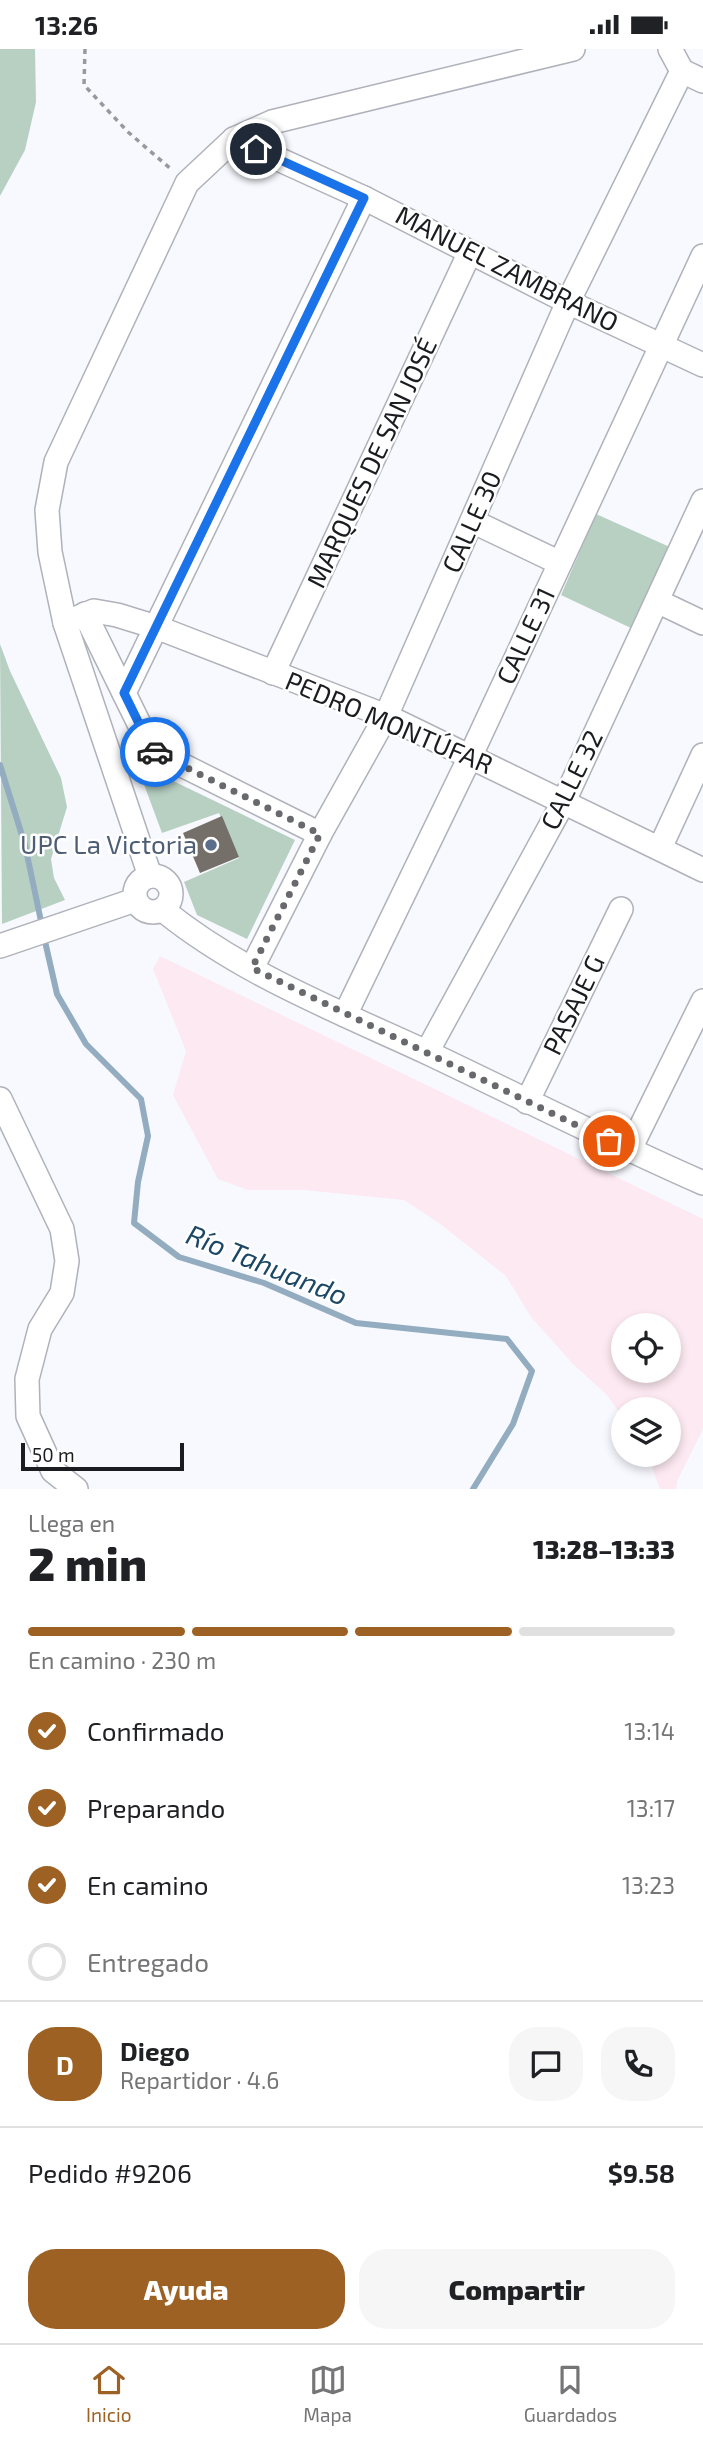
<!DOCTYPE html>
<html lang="es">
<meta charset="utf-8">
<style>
body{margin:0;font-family:"Exo 2",sans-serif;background:#f6f6f6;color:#202124;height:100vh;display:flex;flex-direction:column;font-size:26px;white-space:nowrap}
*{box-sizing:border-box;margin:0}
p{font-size:23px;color:#757577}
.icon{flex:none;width:38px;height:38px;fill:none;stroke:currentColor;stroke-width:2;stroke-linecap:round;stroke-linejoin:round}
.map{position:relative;height:1440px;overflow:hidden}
.side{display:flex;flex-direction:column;background:#fff;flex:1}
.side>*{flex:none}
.controls{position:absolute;left:611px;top:1264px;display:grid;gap:14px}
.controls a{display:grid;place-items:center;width:70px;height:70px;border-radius:50%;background:#fff;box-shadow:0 4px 10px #0003;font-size:35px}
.scale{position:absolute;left:21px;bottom:18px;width:163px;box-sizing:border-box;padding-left:7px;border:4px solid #1b1c1f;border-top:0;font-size:19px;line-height:24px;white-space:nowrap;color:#1b1c1f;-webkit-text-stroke:5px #fff;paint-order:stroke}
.pin{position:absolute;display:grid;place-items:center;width:60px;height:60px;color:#fff;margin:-30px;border:4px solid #fff;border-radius:50%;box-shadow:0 2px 7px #0007}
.courier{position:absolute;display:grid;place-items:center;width:70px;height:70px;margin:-35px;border:5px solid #1a73e8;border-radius:50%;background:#fff;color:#222;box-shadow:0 2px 9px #0007}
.head em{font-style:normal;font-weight:800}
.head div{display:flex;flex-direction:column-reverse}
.head{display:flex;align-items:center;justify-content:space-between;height:119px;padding:0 28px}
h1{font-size:46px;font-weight:800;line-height:52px}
.bar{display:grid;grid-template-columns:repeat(4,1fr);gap:10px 7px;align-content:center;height:84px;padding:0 28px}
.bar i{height:9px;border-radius:5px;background:#e0e0e0}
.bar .on{background:#9d6124}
.bar p{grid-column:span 4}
.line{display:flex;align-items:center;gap:18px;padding:0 28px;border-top:2px solid #e0e0e0}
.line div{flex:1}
.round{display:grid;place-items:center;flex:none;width:74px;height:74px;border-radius:28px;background:#f6f6f6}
ol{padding:0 28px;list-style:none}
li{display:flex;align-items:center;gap:21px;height:77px}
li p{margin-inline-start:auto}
li .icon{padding:7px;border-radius:50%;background:#9d6124;color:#fff;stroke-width:4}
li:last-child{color:#757577}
li i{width:38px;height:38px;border:4px solid #e0e0e0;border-radius:50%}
.action{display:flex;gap:14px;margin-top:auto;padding:14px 28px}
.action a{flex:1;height:80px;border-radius:28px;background:#9d6124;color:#fff;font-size:28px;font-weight:800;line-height:80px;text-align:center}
.action a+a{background:#f6f6f6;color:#202124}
.status{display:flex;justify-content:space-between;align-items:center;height:49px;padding:0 35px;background:#fff;direction:ltr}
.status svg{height:19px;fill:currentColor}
.dock{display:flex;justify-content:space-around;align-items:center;height:98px;border-top:2px solid #e0e0e0;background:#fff;font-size:19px;color:#757577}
.dock a{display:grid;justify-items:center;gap:4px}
.dock .on{color:#9d6124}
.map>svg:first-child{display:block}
.education{fill:#fde9f1;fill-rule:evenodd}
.green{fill:#b7d0c2}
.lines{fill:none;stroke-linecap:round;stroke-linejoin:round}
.stream{stroke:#93acc0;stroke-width:6}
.building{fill:#756f69}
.minor-casing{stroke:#afb2ba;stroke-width:26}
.path{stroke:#98999e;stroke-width:3.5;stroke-dasharray:5 5;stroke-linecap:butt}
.minor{stroke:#fff;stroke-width:23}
.done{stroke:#68696d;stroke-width:7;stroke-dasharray:0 12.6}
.route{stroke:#1a73e8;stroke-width:9}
.service-dot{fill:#5c6f8a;stroke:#fff;stroke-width:2.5}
.labels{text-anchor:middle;stroke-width:5;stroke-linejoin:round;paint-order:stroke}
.street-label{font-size:26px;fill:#1b1c1f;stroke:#fff}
.service-label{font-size:26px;fill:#4e5e75;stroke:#fff;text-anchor:end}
.water-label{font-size:28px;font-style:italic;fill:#1c4866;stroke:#fff}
</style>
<div class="status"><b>13:26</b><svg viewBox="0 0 49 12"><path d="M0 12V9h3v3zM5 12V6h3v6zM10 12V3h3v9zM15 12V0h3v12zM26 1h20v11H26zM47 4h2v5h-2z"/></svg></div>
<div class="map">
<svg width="703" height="1440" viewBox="0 0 703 1440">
<rect width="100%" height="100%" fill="#f7f9fe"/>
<path class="education" d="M 160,907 L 703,1170 L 703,1380 L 677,1432 L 676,1440 L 660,1440 L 647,1405 L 668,1405 L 668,1360 L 623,1360 L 623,1369 L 607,1346 L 574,1316 L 531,1268 L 506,1227 L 439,1174 L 404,1151 L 304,1141 L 248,1141 L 218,1130 L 173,1046 L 186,1002 L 153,920 ZM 623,1276 L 668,1276 L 668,1321 L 623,1321 Z"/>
<g class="green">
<polygon points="0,0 35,0 36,53 25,101 0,147"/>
<polygon points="596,465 672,499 633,580 561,546"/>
<polygon points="0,595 10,622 61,729 67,758 51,810 54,829 65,851 2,875"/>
<polygon points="136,714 295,791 247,890 197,866 184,833 239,809 219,764 162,784"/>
</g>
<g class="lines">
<g class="stream">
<polyline points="0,716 25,796 42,877"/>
<polyline points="44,888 57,945 86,995 141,1050 148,1087 138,1133 134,1174 179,1208 264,1234 356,1274 507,1290 532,1322 513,1375 473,1440"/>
</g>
</g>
<polygon class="building" points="222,767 239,808 200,824 183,784"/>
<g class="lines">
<defs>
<g id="minor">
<polyline points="670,0 682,22"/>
<polyline points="682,22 703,32"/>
<polyline points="234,90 364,149 568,253 703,316"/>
<polyline points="472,472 560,514"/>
<polyline points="657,552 703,574"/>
<polyline points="85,565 152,701 320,785"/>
<polyline points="65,574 94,562 117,566 156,578 386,667 703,821"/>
<polyline points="273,624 470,203"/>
<polyline points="124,644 364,149"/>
<polyline points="660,799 703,706"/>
<circle cx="153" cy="845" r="18"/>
<polyline points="150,827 65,574 50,503 47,461 56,413 187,134 234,90 272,73 573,0"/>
<path d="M 163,861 C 239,923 335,961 424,1002 C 517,1046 609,1093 703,1134"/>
<polyline points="0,897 135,851"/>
<polyline points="252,919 320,785 386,667 568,253 682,22"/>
<polyline points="345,966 470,708 703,207"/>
<polyline points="427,1003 564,752 703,452"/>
<polyline points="0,1050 62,1180 67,1212 62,1244 40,1280 27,1330 28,1367 53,1422 76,1440"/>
<polyline points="527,1053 621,860"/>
<polyline points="629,1102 703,952"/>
</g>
</defs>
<use href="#minor" class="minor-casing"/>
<polyline class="path" points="85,0 84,36 128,83 172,121"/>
<use href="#minor" class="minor"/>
</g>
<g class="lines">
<polyline class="done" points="155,703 320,785 252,919 609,1092"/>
<polyline class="route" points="155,703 152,701 124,644 364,149 256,100"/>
</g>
<circle class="service-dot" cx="211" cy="796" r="7"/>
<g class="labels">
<g class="street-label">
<text transform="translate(507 220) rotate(27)" y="9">MANUEL ZAMBRANO</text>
<text transform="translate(372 414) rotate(-65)" y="9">MARQUES DE SAN JOSÉ</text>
<text transform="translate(472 473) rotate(-66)" y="9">CALLE 30</text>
<text transform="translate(526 587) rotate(-65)" y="9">CALLE 31</text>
<text transform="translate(389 674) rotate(23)" y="9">PEDRO MONTÚFAR</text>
<text transform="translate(572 731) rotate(-64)" y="9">CALLE 32</text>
<text transform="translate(574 956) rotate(-64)" y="9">PASAJE G</text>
</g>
<g class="service-label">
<text x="197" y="805">UPC La Victoria</text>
</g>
<g class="water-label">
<text transform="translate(267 1216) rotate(22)" y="10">Río Tahuando</text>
</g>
</g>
</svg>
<div class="controls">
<a><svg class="icon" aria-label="locate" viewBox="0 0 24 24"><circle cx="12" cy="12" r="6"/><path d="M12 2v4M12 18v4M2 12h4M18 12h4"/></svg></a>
<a><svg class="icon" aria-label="layers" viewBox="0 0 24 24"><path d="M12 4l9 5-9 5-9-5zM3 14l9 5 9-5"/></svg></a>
</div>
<div class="scale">50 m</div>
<div class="pin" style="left:609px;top:1092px;background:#ea580c"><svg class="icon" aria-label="bag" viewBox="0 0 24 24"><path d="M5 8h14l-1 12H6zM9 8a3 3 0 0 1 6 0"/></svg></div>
<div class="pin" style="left:256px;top:100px;background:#1f2937"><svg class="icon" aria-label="home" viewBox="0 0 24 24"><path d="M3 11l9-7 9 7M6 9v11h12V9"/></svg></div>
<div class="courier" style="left:155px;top:703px"><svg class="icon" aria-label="car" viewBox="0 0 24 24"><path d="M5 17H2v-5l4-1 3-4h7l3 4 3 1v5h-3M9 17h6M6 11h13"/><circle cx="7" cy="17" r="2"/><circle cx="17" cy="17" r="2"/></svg></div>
</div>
<section class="side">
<div class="head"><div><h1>2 min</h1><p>Llega en</p></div><em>13:28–13:33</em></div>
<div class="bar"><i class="on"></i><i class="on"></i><i class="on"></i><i></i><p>En camino · 230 m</p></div>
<ol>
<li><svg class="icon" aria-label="check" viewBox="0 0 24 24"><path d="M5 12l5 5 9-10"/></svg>Confirmado<p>13:14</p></li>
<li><svg class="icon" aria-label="check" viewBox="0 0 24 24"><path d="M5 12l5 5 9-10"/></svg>Preparando<p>13:17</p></li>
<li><svg class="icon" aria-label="check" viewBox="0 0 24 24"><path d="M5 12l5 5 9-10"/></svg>En camino<p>13:23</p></li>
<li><i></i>Entregado</li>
</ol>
<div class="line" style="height:126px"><b class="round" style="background:#9d6124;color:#fff">D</b><div><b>Diego</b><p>Repartidor · 4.6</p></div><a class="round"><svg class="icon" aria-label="chat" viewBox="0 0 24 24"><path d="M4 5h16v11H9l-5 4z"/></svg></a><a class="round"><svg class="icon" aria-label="phone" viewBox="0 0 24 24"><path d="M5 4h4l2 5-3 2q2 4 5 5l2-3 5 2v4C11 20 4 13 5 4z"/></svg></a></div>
<div class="line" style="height:91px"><div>Pedido #9206</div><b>$9.58</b></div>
<div class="action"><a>Ayuda</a><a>Compartir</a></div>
</section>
<nav class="dock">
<a class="on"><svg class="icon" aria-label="home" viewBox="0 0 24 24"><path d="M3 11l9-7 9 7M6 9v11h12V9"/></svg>Inicio</a>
<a><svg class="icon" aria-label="map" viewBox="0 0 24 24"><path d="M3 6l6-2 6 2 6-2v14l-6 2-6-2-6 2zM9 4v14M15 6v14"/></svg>Mapa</a>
<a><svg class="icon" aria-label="saved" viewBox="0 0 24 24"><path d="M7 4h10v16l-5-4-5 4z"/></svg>Guardados</a>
</nav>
